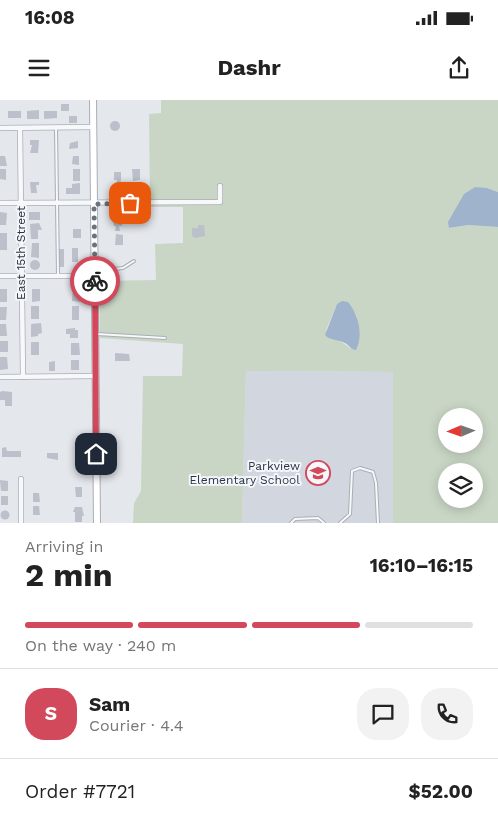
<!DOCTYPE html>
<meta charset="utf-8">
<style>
body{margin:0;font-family:"Work Sans",sans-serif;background:#f2f2f2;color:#222;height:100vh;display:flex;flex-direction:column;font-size:19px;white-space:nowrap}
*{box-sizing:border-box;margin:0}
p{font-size:16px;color:#767676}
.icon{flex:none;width:28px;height:28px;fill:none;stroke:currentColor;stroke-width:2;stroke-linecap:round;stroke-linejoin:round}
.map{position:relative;height:423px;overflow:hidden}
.details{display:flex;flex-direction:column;background:#fff;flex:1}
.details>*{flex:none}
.needle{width:32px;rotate:268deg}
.tools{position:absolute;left:438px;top:308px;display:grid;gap:10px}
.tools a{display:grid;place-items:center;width:45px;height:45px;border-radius:50%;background:#fff;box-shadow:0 2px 12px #0003;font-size:25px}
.pin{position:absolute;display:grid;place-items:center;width:42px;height:42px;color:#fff;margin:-21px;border-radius:10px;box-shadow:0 2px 8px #0006}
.courier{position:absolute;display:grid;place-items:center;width:50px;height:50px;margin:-25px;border:4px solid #d1495b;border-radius:50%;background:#fff;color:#222;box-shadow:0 1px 6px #0007}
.overview em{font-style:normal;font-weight:700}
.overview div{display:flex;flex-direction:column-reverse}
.overview{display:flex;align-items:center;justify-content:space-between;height:85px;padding:0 25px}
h1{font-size:32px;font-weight:700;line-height:38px}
.bar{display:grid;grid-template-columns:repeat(4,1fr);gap:8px 5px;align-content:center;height:60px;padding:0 25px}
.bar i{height:6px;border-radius:4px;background:#e0e0e0}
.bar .on{background:#d1495b}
.bar p{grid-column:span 4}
.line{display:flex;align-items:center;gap:12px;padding:0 25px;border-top:1px solid #e0e0e0}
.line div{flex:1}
.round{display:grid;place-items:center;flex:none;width:52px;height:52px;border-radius:20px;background:#f2f2f2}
.status{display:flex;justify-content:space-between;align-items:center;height:35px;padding:0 25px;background:#fff;direction:ltr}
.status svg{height:14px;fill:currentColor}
header{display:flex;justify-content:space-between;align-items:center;height:65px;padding:0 25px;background:#fff;font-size:22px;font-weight:700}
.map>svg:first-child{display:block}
.built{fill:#d2d6de}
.green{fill:#c9d6c5;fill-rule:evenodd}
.water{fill:#9fb4cc}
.building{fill:#bbc0ca}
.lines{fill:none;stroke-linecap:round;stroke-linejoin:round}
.lane-casing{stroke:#a9aeb7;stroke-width:4}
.street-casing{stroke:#a9aeb7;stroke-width:6}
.secondary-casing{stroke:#a9aeb7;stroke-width:8}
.lane{stroke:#f7f8fa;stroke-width:2}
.street{stroke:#f7f8fa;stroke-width:4.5}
.secondary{stroke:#fff;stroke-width:6}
.done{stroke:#6c737f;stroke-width:5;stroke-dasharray:0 9}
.route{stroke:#d1495b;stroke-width:6}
.labels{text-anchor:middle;stroke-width:4;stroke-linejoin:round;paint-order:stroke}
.street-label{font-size:12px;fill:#2b3445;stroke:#f4f6f9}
.poi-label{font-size:12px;fill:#2b3445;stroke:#f4f6f9;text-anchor:end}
</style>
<div class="status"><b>16:08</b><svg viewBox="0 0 49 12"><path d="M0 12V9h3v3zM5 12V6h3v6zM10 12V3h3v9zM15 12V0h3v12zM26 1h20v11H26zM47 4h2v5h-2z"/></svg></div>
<header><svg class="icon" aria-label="menu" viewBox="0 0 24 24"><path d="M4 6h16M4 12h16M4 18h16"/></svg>Dashr<svg class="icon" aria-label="share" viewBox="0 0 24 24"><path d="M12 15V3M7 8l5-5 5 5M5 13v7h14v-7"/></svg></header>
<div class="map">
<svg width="498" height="423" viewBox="0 0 498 423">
<rect width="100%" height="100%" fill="#e4e7ec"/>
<polygon class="built" points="246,271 393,272 393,423 242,423"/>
<path class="green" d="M 161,0 L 498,0 L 498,92 L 487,88 L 450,128 L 468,125 L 498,127 L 498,423 L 393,423 L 393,272 L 246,271 L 242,423 L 133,423 L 134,403 L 141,391 L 143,276 L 182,276 L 183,244 L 100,238 L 99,181 L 156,180 L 155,144 L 183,143 L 183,107 L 150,107 L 149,14 L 161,13 ZM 348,202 L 357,217 L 351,249 C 343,242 334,238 326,230 L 337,204 ZM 446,316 L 474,316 L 474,344 L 446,344 ZM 446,371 L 474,371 L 474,399 L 446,399 Z"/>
<g class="water">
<polygon points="475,87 487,88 498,92 498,127 468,125 449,128 448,122 464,94"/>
<path d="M 342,201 L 348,202 C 358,214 364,235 356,250 C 350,249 350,246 345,243 C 338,239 330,241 325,235 L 337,204 Z"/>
</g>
<g class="building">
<rect x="61" y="4" width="8" height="7"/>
<polygon points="39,10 39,19 27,19 27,11"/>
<rect x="8" y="11" width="13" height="7"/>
<polygon points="44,11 57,11 57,18 44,19"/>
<rect x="69" y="16" width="8" height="7"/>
<circle cx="115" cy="26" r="5"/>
<polygon points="30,40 39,40 38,53 30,53 32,45 30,45"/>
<polygon points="78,41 78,48 69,49 70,43"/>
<polygon points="0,56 5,56 7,66 0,66"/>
<polygon points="73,56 79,56 79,65 72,64"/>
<polygon points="0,69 6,69 6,80 0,79"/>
<rect x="73" y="69" width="7" height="12"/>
<polygon points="132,69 140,69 140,80 133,81"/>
<polygon points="114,72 121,72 121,80 119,82 121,81 121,86 116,86 117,80 114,80"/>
<polygon points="30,82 39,82 39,85 36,85 37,93 31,93"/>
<polygon points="80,83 80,94 66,94 66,88 72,88 72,84"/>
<polygon points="114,89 120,89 120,101 114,101 114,98 116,99 114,97"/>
<polygon points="0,112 7,113 6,125 0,125"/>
<rect x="29" y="112" width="11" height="8"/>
<polygon points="114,116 122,116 122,126 119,126 120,131 115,131 116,126 114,126 113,122"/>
<polygon points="39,123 42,130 38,130 38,139 31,139 30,124"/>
<polygon points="198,125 204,125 205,136 195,138 192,136 192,128 198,128"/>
<rect x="73" y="129" width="8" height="9"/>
<rect x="0" y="133" width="7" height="17"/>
<polygon points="116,134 123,135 123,145 115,145"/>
<polygon points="32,143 39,143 39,158 31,157"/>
<rect x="72" y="148" width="6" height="14"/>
<rect x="58" y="149" width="6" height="18"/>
<circle cx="35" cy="165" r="5"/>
<polygon points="73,188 80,188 82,190 80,202 72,201"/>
<rect x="0" y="189" width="7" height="13"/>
<polygon points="32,189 40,189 40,201 32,202"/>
<rect x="31" y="206" width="8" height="13"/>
<rect x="72" y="206" width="7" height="14"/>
<polygon points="0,207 7,207 6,220 0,220"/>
<polygon points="41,223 42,233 38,234 38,236 31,237 31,224"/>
<polygon points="0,224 6,224 7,236 0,236"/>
<polygon points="75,228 75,230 78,230 78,238 70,238 70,234 66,234 66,229"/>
<rect x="0" y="241" width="8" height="11"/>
<rect x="31" y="242" width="8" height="13"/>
<polygon points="71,243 79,243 80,255 71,255"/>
<polygon points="115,253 129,254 130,261 115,261"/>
<polygon points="0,257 7,257 8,269 0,270"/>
<rect x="71" y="260" width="8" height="10"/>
<polygon points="55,261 55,271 49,271 49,262"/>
<polygon points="2,291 12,292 12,306 5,306 5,300 0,300 0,292"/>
<polygon points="6,347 7,351 21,351 21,357 2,357 2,348"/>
<polygon points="47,353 58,353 58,360 47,358"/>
<polygon points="0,380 8,381 8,391 1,391"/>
<polygon points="75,387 82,387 82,397 76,397"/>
<polygon points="33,393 39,393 40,402 33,402"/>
<rect x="1" y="396" width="7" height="9"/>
<polygon points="33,406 39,406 40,415 33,415"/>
<polygon points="75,407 82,407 84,416 82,416 82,422 75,422 75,412 73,412"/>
<circle cx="5" cy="415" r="4.5"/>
</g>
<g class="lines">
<defs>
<g id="lane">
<polyline points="56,28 58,175"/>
<polyline points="97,171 123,168 134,161"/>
<polyline points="97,234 165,238"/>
<polyline points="291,423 295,419 318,418 324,423"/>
<polyline points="340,423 350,414 352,371 360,368 373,372 376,383 378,423"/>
</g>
<g id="street">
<polyline points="0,28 93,27"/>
<polyline points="20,28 23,277"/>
<polyline points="0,103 220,102 220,86"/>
<polyline points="0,176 95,176"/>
<polyline points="0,277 95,276"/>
<polyline points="21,423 21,379"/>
</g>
<polyline id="secondary" points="93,0 97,423"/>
</defs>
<use href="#lane" class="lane-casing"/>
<use href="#street" class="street-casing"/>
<use href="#secondary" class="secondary-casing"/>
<use href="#lane" class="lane"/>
<use href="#street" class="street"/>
<use href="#secondary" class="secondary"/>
</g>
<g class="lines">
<polyline class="done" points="95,181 94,104 130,103"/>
<polyline class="route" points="95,181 96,354"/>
</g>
<defs>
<symbol id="school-ring" viewBox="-11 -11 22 22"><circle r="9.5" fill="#f4f6f9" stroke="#d1495b" stroke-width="1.5"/><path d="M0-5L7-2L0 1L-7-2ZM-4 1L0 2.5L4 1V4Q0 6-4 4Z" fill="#d1495b"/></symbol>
</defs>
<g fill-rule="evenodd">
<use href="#school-ring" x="304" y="359" width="28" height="28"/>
</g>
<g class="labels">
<g class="street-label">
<text transform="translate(21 153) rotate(-90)" y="4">East 15th Street</text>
</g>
<g class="poi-label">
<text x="300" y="370">Parkview<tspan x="300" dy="14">Elementary School</tspan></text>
</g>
</g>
</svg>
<div class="tools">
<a><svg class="needle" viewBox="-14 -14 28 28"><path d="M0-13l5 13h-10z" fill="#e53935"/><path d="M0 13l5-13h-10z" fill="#767676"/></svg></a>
<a><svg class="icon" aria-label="layers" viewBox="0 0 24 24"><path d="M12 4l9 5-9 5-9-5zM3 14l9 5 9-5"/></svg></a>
</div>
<div class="pin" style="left:130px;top:103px;background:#ea580c"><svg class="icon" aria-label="bag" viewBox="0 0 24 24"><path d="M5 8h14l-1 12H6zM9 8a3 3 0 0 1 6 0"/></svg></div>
<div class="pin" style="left:96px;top:354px;background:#1f2937"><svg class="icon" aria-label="home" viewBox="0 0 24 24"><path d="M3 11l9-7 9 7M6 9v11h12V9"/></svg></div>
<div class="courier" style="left:95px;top:181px"><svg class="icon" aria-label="bike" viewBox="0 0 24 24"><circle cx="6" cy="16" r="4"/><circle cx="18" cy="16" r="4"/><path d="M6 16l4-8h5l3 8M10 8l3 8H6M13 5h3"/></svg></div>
</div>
<section class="details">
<div class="overview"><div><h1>2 min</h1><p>Arriving in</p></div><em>16:10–16:15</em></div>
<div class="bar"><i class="on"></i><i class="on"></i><i class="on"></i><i></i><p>On the way · 240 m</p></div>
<div class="line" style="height:90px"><b class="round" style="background:#d1495b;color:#fff">S</b><div><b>Sam</b><p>Courier · 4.4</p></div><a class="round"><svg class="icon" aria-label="chat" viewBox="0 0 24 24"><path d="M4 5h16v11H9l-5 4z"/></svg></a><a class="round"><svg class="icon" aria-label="phone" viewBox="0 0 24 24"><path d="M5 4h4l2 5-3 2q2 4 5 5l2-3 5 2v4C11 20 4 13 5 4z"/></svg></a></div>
<div class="line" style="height:65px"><div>Order #7721</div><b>$52.00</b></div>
</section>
